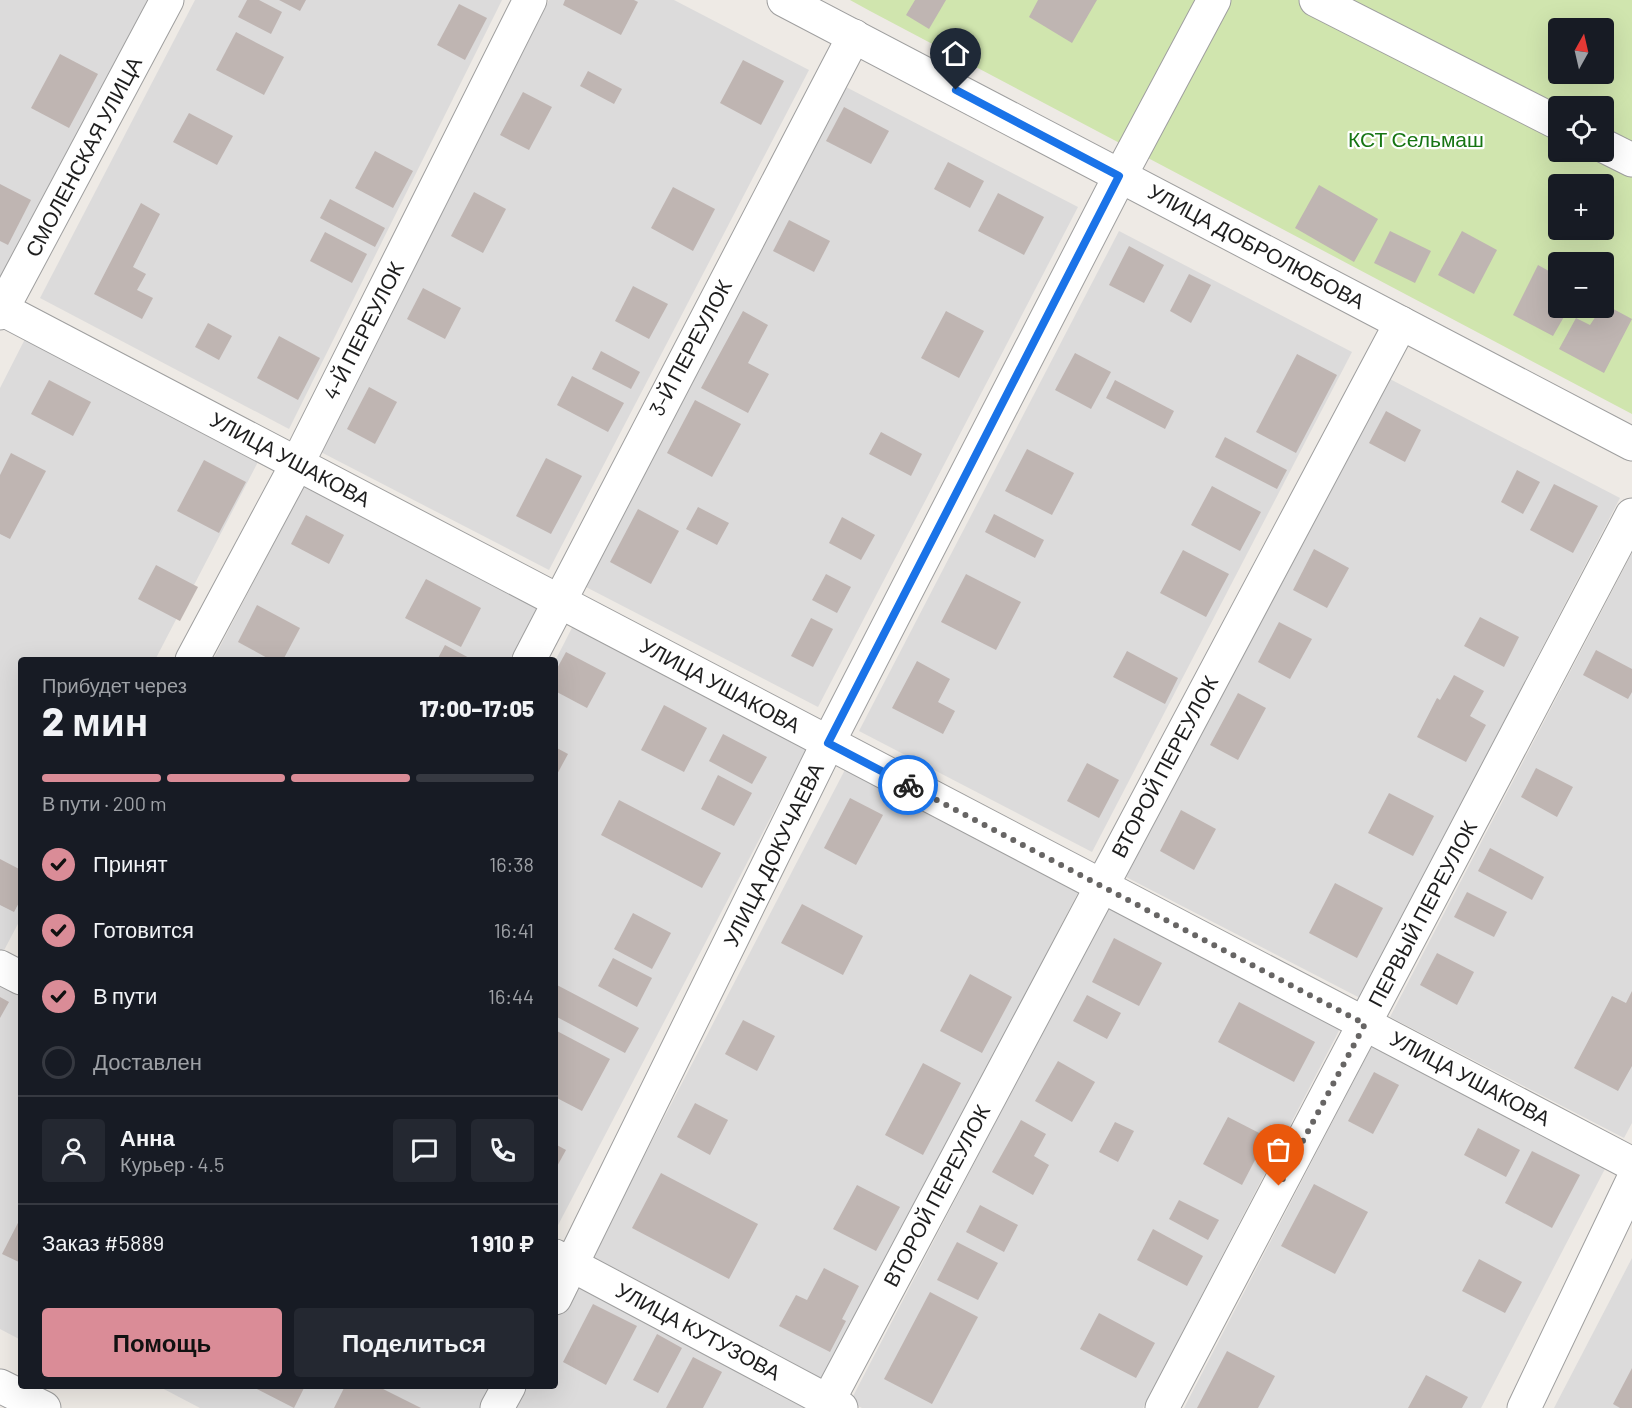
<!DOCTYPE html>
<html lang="ru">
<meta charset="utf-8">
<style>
body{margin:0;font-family:Barlow,sans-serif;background:#242831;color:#f1f3f6;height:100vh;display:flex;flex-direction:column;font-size:22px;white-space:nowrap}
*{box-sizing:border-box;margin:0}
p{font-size:20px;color:#9ea1a6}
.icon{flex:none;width:33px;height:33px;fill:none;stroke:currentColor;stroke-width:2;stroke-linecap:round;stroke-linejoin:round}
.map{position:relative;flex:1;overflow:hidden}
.side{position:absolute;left:18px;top:657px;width:540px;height:732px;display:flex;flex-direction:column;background:#171b24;border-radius:6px;box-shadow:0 6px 24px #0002}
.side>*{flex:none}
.needle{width:39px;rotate:8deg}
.controls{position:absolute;left:1548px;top:18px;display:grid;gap:12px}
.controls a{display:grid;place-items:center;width:66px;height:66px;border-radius:6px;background:#171b24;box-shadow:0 6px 24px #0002;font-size:30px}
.pin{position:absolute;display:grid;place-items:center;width:51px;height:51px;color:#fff;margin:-62px -26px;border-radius:50% 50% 50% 0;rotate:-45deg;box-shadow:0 0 6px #0007}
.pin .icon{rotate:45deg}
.courier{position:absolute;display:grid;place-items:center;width:60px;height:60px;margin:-30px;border:4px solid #1a73e8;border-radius:50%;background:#fff;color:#222;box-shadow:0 2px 8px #0007}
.head em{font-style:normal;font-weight:800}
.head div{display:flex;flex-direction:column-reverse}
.head{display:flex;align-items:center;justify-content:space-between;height:102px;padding:0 24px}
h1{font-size:39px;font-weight:800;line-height:45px}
.bar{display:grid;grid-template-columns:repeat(4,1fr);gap:9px 6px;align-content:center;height:72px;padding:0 24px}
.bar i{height:8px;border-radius:4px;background:#363941}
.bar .on{background:#da8c97}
.bar p{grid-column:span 4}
.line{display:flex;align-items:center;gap:15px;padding:0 24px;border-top:2px solid #363941}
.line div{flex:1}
.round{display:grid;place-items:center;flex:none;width:63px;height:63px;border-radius:6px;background:#242831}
ol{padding:0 24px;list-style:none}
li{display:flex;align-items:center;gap:18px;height:66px}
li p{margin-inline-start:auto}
li .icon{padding:6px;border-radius:50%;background:#da8c97;color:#111;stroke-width:4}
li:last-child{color:#9ea1a6}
li i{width:33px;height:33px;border:3px solid #363941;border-radius:50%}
.cta{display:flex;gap:12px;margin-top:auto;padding:12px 24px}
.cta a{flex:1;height:69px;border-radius:6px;background:#da8c97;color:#111;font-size:24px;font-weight:800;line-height:69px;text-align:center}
.cta a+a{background:#242831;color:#f1f3f6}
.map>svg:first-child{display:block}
.residential{fill:#dcdbdb}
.grass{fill:#d0e5ae;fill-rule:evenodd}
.building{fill:#bfb5b2}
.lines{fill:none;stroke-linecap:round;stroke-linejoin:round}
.minor-casing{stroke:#9f9f9f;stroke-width:35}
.minor{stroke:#fff;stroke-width:33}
.done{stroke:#676564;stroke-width:6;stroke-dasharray:0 10.8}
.route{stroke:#1a73e8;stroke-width:8}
.labels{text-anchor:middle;stroke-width:4.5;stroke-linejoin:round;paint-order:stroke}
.park-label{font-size:21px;fill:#177513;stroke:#fff}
.street-label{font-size:21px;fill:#1e1e1e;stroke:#fff}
</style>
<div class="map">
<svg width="1632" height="1408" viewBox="0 0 1632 1408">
<rect width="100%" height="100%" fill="#eeeae5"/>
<g class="residential">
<polygon points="0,0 158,0 0,282"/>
<polygon points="195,0 502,0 289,429 40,298"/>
<polygon points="549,0 674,0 809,70 549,570 315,449"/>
<polygon points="844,86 1078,207 818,707 584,586"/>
<polygon points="1119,231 1352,352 1092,852 859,731"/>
<polygon points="25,339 259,460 155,660 21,660 21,918 0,958 0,388"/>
<polygon points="1386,377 1620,498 1360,998 1126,877"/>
<polygon points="306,481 540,602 510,660 213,660"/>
<polygon points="1632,553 1632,1123 1624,1138 1390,1017"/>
<polygon points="576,620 810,742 555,1231 555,661"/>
<polygon points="849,762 1083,883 823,1383 589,1262"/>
<polygon points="1110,902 1343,1023 1143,1408 862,1408 850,1402"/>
<polygon points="0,980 21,991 21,1340 0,1329"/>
<polygon points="1374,1042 1608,1163 1481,1408 1184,1408"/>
<polygon points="1632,1258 1632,1408 1554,1408"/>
<polygon points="555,1271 818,1408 200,1408 158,1386 555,1386"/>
</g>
<path class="grass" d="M 850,0 L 1632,0 L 1632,414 L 870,11 ZM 1558,28 L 1604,28 L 1604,74 L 1558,74 ZM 1558,106 L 1604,106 L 1604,152 L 1558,152 ZM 1558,184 L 1604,184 L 1604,230 L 1558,230 ZM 1558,262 L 1604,262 L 1604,308 L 1558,308 Z"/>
<g class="building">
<polygon points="247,0 259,0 282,12 271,34 238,17"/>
<polygon points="279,0 306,0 300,11"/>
<polygon points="565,0 634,0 638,2 621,35 563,5"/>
<polygon points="915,0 946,0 929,29 906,15"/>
<polygon points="1038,0 1097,0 1072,43 1029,17"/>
<polygon points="459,4 487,18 465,60 437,45"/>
<polygon points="236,32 284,57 264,95 216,70"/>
<polygon points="60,54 98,74 69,128 31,108"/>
<polygon points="743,60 784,81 761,125 720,103"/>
<polygon points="588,71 622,89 614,104 580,86"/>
<polygon points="523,92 552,107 529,150 500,135"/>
<polygon points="844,107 889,131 871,164 826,141"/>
<polygon points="189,113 233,136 217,165 173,142"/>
<polygon points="375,151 413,171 393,208 355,188"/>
<polygon points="948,162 984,181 970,208 934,189"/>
<polygon points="0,184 31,200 8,245 0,241"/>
<polygon points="1319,185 1378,219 1354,262 1295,228"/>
<polygon points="673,187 715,209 693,251 651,228"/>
<polygon points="474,192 506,209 483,253 451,236"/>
<polygon points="998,193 1044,217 1024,255 978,231"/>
<polygon points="330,199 385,228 375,247 320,218"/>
<polygon points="141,203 160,214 133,267 146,274 137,290 153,298 142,319 94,294"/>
<polygon points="789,220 830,241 814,272 773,251"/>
<polygon points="1390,231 1431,251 1415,283 1374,263"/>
<polygon points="1462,231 1497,250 1474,294 1438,275"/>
<polygon points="325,232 367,254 352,283 310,261"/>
<polygon points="1129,246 1164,265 1144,303 1109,285"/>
<polygon points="1538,265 1558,276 1558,308 1569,308 1553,336 1513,315"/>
<polygon points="1189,274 1211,285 1191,323 1170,311"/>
<polygon points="633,286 668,304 649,339 615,321"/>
<polygon points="423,288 461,308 445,339 407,319"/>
<polygon points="1604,304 1632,319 1604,373 1559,349 1576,318 1590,325"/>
<polygon points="743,311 768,325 748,363 769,374 748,413 701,388"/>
<polygon points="946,311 984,331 959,378 921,358"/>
<polygon points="208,323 232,336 219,360 195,347"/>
<polygon points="279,336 320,358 298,400 257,378"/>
<polygon points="601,351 640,372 631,389 592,369"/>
<polygon points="1075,353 1111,372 1091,409 1055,390"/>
<polygon points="1297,354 1337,375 1296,453 1256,432"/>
<polygon points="572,376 624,403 608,432 557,405"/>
<polygon points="49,380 91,402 73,436 31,414"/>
<polygon points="1115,380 1174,411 1165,429 1106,398"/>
<polygon points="369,387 397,402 375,444 347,429"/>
<polygon points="695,400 741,424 712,477 667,453"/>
<polygon points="1386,411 1421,430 1405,462 1369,443"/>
<polygon points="881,432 922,454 911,476 869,454"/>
<polygon points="1225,437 1287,470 1277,489 1215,457"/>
<polygon points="1027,449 1074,473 1052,515 1005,491"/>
<polygon points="11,453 46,471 10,539 0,534 0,475"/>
<polygon points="546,458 582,476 551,534 516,516"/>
<polygon points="204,460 246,482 219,533 177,511"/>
<polygon points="1517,470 1540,482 1523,514 1501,502"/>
<polygon points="1554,484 1598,506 1573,553 1530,530"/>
<polygon points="1212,486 1261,512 1240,551 1191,525"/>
<polygon points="698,507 729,523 717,545 686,529"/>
<polygon points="638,509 679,531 651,584 610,562"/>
<polygon points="994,514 1044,540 1035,558 985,532"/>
<polygon points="306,515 344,535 329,564 291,544"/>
<polygon points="842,517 875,535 861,560 829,543"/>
<polygon points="1314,549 1349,568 1327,608 1293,590"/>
<polygon points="1183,550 1229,574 1206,617 1160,593"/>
<polygon points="156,565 198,587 180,621 138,599"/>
<polygon points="826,574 851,587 837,613 812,600"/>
<polygon points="966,574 1021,602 996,650 941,622"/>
<polygon points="426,579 481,608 461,647 405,618"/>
<polygon points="257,605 300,628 283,660 271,660 238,642"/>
<polygon points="1480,617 1519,637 1504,667 1464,646"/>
<polygon points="811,618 833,629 813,667 791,656"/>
<polygon points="1279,622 1312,639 1290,679 1258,662"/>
<polygon points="445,645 473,660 437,660"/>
<polygon points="1596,650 1632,669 1632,692 1628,699 1583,675"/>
<polygon points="1127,651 1178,678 1165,704 1113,677"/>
<polygon points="566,652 606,673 587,708 555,691 555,672"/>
<polygon points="917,661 950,679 938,702 955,711 943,734 892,708"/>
<polygon points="1454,675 1484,691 1470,716 1486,725 1466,762 1417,737 1437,698 1440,700"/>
<polygon points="1238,693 1266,708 1238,760 1210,745"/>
<polygon points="664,705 707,728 684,772 641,750"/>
<polygon points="723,734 767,757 752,784 709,761"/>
<polygon points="555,747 568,754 555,778"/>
<polygon points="1087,763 1119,780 1099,818 1067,801"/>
<polygon points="1536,768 1573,787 1557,817 1521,797"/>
<polygon points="718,775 752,793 734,826 701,809"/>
<polygon points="1389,793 1434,816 1413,856 1368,833"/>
<polygon points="850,798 883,815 856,865 824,848"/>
<polygon points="619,800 721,853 702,888 601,835"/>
<polygon points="1181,810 1216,829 1194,870 1160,851"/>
<polygon points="1490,848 1544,877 1532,900 1478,871"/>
<polygon points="0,859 21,870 21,899 14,912 0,905"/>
<polygon points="1335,883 1383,908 1357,958 1309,933"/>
<polygon points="1467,892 1507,912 1494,937 1454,917"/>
<polygon points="802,904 863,936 843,975 781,943"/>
<polygon points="633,913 671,933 652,969 614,949"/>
<polygon points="1114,938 1162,963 1139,1006 1092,982"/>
<polygon points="1437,953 1474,972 1457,1005 1420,985"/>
<polygon points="613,958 652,978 637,1007 598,986"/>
<polygon points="970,974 1012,997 982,1053 940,1031"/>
<polygon points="555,984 639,1028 625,1053 555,1016"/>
<polygon points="1632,991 1632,1066 1618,1091 1574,1068 1612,996 1626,1003"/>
<polygon points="1087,995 1121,1013 1107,1039 1073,1021"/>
<polygon points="0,997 9,1002 0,1018"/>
<polygon points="1239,1002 1315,1042 1294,1082 1218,1042"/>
<polygon points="743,1020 775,1036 757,1071 725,1054"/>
<polygon points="555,1030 610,1059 582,1111 555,1097"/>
<polygon points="1058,1061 1095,1082 1072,1122 1035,1101"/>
<polygon points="923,1063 961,1083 923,1155 885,1135"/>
<polygon points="1374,1072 1399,1085 1373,1134 1348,1121"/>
<polygon points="695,1103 728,1120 710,1155 677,1137"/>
<polygon points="1228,1117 1267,1137 1242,1185 1203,1164"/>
<polygon points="1021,1120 1046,1134 1034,1156 1049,1165 1033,1195 992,1172"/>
<polygon points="1115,1122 1134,1131 1118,1162 1099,1152"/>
<polygon points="1478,1128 1520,1150 1506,1177 1464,1155"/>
<polygon points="555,1144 566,1150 555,1170"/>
<polygon points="1532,1151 1580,1175 1552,1228 1505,1203"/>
<polygon points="661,1173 758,1224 729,1279 632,1228"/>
<polygon points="1314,1184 1368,1212 1335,1274 1281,1246"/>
<polygon points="857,1185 900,1207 876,1251 833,1229"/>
<polygon points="1179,1200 1219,1220 1208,1240 1169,1219"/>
<polygon points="980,1205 1018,1225 1004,1252 966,1232"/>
<polygon points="21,1217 21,1263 2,1254"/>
<polygon points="1153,1229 1203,1256 1187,1286 1137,1260"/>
<polygon points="957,1242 998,1263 978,1300 937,1280"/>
<polygon points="1479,1259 1522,1282 1505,1313 1462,1291"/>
<polygon points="824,1268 859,1286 842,1319 846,1321 830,1352 779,1326 796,1295 807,1300"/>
<polygon points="930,1292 978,1317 932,1404 884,1379"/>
<polygon points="593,1304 637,1326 606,1385 563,1362"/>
<polygon points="1099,1313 1155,1343 1136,1378 1080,1349"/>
<polygon points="657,1334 682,1348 658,1393 633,1380"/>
<polygon points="1227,1351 1275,1376 1258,1408 1197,1408"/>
<polygon points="693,1357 722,1372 703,1408 666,1408"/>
<polygon points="1632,1368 1632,1408 1620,1408 1613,1404"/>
<polygon points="1426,1375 1468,1397 1462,1408 1408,1408"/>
<polygon points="251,1386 305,1386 294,1408"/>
<polygon points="345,1386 377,1386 421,1408 334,1408"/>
</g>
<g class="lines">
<defs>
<g id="minor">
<polyline points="784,0 1632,444"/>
<polyline points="1316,0 1558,123"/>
<polyline points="1604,146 1632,160"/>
<polyline points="0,308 1632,1164"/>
<polyline points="0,313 167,0"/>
<polyline points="192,660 297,464 530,0"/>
<polyline points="529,660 854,36"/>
<polyline points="0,967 21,978"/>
<polyline points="555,1256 841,1408"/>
<polyline points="555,1298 828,743 1120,176 1214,0"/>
<polyline points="0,1386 44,1408"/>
<polyline points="828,1401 1401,323"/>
<polyline points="497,1408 509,1386"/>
<polyline points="1162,1408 1632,515"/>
<polyline points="1524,1408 1632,1182"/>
</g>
</defs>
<use href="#minor" class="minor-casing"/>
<use href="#minor" class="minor"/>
</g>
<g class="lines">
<polyline class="done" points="908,785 1365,1024 1279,1186"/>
<polyline class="route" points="908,785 828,743 1119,176 956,90"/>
</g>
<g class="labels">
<g class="park-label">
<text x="1416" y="147">КСТ Сельмаш</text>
</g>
<g class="street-label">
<text transform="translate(84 157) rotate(-62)" y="7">СМОЛЕНСКАЯ УЛИЦА</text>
<text transform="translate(1256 247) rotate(28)" y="7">УЛИЦА ДОБРОЛЮБОВА</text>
<text transform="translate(364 331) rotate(-63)" y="7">4-Й ПЕРЕУЛОК</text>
<text transform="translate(691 348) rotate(-62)" y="7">3-Й ПЕРЕУЛОК</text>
<text transform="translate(290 460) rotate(28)" y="7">УЛИЦА УШАКОВА</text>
<text transform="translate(720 686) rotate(28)" y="7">УЛИЦА УШАКОВА</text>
<text transform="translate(1165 767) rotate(-62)" y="7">ВТОРОЙ ПЕРЕУЛОК</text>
<text transform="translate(774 855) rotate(-64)" y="7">УЛИЦА ДОКУЧАЕВА</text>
<text transform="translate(1423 914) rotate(-62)" y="7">ПЕРВЫЙ ПЕРЕУЛОК</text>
<text transform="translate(1470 1079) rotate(28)" y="7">УЛИЦА УШАКОВА</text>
<text transform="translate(937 1196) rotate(-62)" y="7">ВТОРОЙ ПЕРЕУЛОК</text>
<text transform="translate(698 1332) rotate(28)" y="7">УЛИЦА КУТУЗОВА</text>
</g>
</g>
</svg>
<div class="controls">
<a><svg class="needle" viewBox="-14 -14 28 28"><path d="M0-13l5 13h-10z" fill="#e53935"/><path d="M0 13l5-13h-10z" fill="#9ea1a6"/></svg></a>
<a><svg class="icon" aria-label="locate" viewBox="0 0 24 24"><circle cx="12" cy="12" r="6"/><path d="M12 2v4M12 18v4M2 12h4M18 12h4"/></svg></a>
<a>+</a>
<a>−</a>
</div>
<div class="pin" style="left:1279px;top:1186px;background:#ea580c"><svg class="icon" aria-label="bag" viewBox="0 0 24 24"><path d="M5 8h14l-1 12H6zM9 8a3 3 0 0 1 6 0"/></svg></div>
<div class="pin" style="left:956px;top:90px;background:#1f2937"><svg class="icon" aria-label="home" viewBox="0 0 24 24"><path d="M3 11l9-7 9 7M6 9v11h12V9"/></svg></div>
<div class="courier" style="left:908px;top:785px"><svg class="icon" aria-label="bike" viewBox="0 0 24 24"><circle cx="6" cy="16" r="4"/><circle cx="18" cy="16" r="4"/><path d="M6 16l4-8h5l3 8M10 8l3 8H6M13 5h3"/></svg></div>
<section class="side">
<div class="head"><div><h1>2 мин</h1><p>Прибудет через</p></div><em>17:00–17:05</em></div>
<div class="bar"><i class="on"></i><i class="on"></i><i class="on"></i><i></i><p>В пути · 200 m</p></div>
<ol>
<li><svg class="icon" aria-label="check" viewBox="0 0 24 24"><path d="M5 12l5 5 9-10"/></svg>Принят<p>16:38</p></li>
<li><svg class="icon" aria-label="check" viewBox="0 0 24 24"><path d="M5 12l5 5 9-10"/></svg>Готовится<p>16:41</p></li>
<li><svg class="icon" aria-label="check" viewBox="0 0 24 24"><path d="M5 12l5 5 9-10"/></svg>В пути<p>16:44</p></li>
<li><i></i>Доставлен</li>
</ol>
<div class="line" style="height:108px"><a class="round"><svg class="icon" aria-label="person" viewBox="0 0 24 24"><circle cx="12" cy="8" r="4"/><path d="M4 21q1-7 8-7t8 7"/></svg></a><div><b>Анна</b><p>Курьер · 4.5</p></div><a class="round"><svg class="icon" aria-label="chat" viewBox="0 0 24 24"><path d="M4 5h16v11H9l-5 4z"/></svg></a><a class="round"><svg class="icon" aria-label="phone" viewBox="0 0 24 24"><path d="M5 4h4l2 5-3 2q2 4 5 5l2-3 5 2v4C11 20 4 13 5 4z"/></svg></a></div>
<div class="line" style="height:78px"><div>Заказ #5889</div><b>1 910 ₽</b></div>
<div class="cta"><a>Помощь</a><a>Поделиться</a></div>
</section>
</div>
